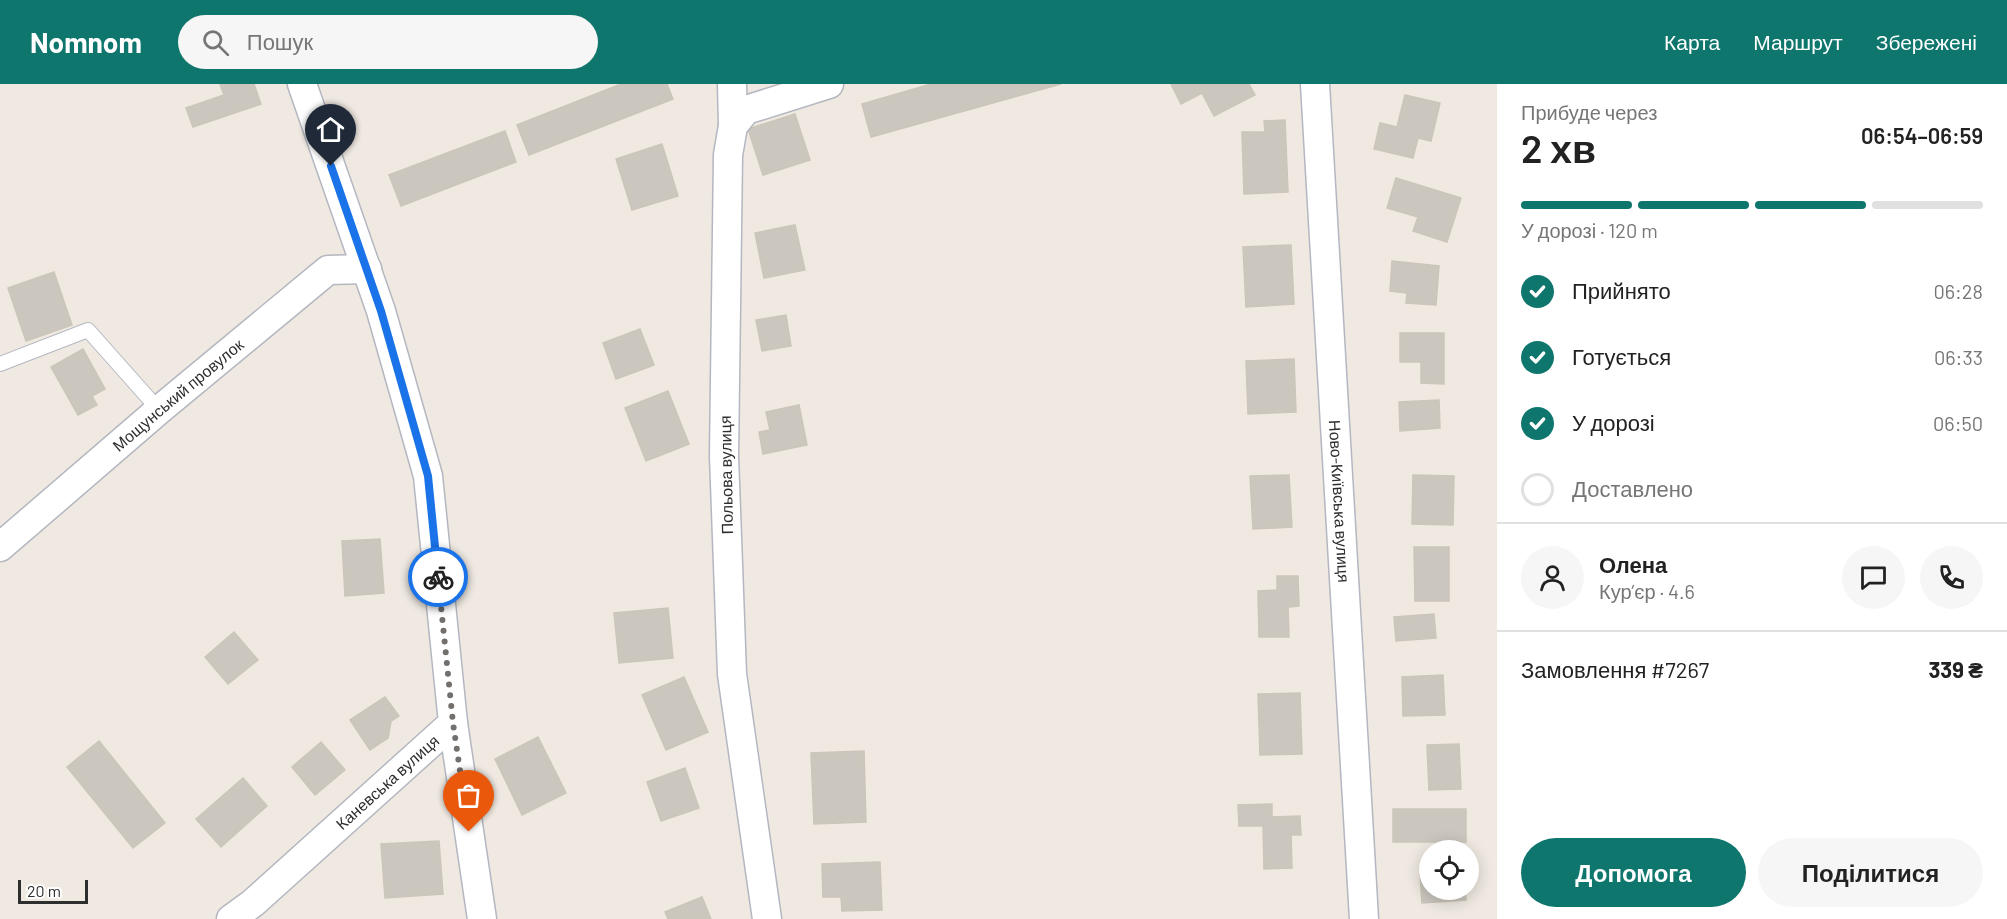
<!DOCTYPE html>
<html lang="uk">
<meta charset="utf-8">
<style>
body{margin:0;font-family:Barlow,sans-serif;background:#f6f6f6;color:#222;height:100vh;display:flex;flex-direction:column;font-size:22px;white-space:nowrap}
*{box-sizing:border-box;margin:0}
p{font-size:20px;color:#767676}
.icon{flex:none;width:33px;height:33px;fill:none;stroke:currentColor;stroke-width:2;stroke-linecap:round;stroke-linejoin:round}
.map{position:relative;flex:1;overflow:hidden}
.drawer{display:flex;flex-direction:column;background:#fff;width:510px}
.drawer>*{flex:none}
.fabs{position:absolute;left:1419px;top:756px;display:grid;gap:12px}
.fabs a{display:grid;place-items:center;width:60px;height:60px;border-radius:50%;background:#fff;box-shadow:0 3px 15px #0003;font-size:30px}
.scale{position:absolute;left:18px;bottom:15px;width:70px;box-sizing:border-box;padding-left:6px;border:3px solid #2e2e2e;border-top:0;font-size:16px;line-height:21px;white-space:nowrap;color:#2e2e2e;-webkit-text-stroke:4px #fff;paint-order:stroke}
.pin{position:absolute;display:grid;place-items:center;width:51px;height:51px;color:#fff;margin:-62px -26px;border-radius:50% 50% 50% 0;rotate:-45deg;box-shadow:0 0 6px #0007}
.pin .icon{rotate:45deg}
.courier{position:absolute;display:grid;place-items:center;width:60px;height:60px;margin:-30px;border:4px solid #1a73e8;border-radius:50%;background:#fff;color:#222;box-shadow:0 2px 8px #0007}
.head em{font-style:normal;font-weight:600}
.head div{display:flex;flex-direction:column-reverse}
.head{display:flex;align-items:center;justify-content:space-between;height:102px;padding:0 24px}
h1{font-size:39px;font-weight:600;line-height:45px}
.bar{display:grid;grid-template-columns:repeat(4,1fr);gap:9px 6px;align-content:center;height:72px;padding:0 24px}
.bar i{height:8px;border-radius:4px;background:#e0e0e0}
.bar .current{background:#0f766e}
.bar p{grid-column:span 4}
.line{display:flex;align-items:center;gap:15px;padding:0 24px;border-top:2px solid #e0e0e0}
.line div{flex:1}
.round{display:grid;place-items:center;flex:none;width:63px;height:63px;border-radius:32px;background:#f6f6f6}
ol{padding:0 24px;list-style:none}
li{display:flex;align-items:center;gap:18px;height:66px}
li p{margin-inline-start:auto}
li .icon{padding:6px;border-radius:50%;background:#0f766e;color:#fff;stroke-width:4}
li:last-child{color:#767676}
li i{width:33px;height:33px;border:3px solid #e0e0e0;border-radius:50%}
.action{display:flex;gap:12px;margin-top:auto;padding:12px 24px}
.action a{flex:1;height:69px;border-radius:36px;background:#0f766e;color:#fff;font-size:24px;font-weight:600;line-height:69px;text-align:center}
.action a+a{background:#f6f6f6;color:#222}
header{display:flex;align-items:center;gap:36px;box-sizing:border-box;height:84px;padding:0 30px;background:#0f766e;color:#fff}
header strong{font-size:28px}
nav{display:flex;gap:33px;margin-inline-start:auto;font-size:21px}
.search{width:420px;height:54px;background:#f6f6f6;display:flex;align-items:center;gap:15px;box-sizing:border-box;padding:0 21px;border-radius:33px;color:#767676;font-size:22px}
main{display:flex;flex:1;min-height:0}
.map>svg:first-child{display:block}
.building{fill:#cbc7bf;stroke:#cbc5ba;stroke-width:1.5}
.lines{fill:none;stroke-linecap:round;stroke-linejoin:round}
.service-casing{stroke:#b4b7c1;stroke-width:16}
.minor-casing{stroke:#b4b7c1;stroke-width:31}
.service{stroke:#fff;stroke-width:14}
.minor{stroke:#fff;stroke-width:28}
.done{stroke:#726f6d;stroke-width:6;stroke-dasharray:0 10.8}
.route{stroke:#1a73e8;stroke-width:8}
.labels{text-anchor:middle;stroke-width:4.5;stroke-linejoin:round;paint-order:stroke}
.street-label{font-size:16px;fill:#2e2e2e;stroke:#fff}
</style>
<header>
<strong>Nomnom</strong>
<div class="search"><svg class="icon" aria-label="search" viewBox="0 0 24 24"><circle cx="10" cy="10" r="6"/><path d="M15 15l6 6"/></svg>Пошук</div>
<nav><a>Карта</a><a>Маршрут</a><a>Збережені</a></nav>
</header>
<main>
<div class="map">
<svg width="1497" height="835" viewBox="0 0 1497 835">
<rect width="100%" height="100%" fill="#efe9e1"/>
<g class="building">
<polygon points="220,0 254,0 261,20 193,43 186,24 224,11"/>
<polygon points="621,0 667,0 673,15 529,71 517,41"/>
<polygon points="931,0 1061,0 871,53 862,20"/>
<polygon points="1171,0 1249,0 1255,11 1214,32 1202,9 1181,20"/>
<polygon points="1405,11 1440,19 1431,57 1418,54 1413,74 1374,65 1380,39 1397,43"/>
<polygon points="795,30 810,76 763,91 748,45"/>
<polygon points="1285,36 1288,108 1244,110 1242,48 1265,48 1264,37"/>
<polygon points="505,47 516,78 401,122 389,91"/>
<polygon points="662,60 678,112 632,126 616,75"/>
<polygon points="1396,94 1461,114 1447,158 1413,147 1418,133 1387,124"/>
<polygon points="795,141 805,186 764,194 755,149"/>
<polygon points="1291,161 1294,220 1246,223 1243,163"/>
<polygon points="1392,177 1439,182 1436,221 1406,219 1407,209 1390,207"/>
<polygon points="54,188 72,241 26,257 8,204"/>
<polygon points="786,231 791,262 762,267 756,236"/>
<polygon points="640,245 654,281 616,295 603,259"/>
<polygon points="1400,249 1444,249 1444,300 1421,299 1421,278 1400,278"/>
<polygon points="83,265 105,305 92,312 97,321 78,331 51,283"/>
<polygon points="1294,275 1296,328 1248,330 1246,277"/>
<polygon points="668,307 689,360 646,377 625,324"/>
<polygon points="1439,316 1440,344 1400,347 1399,318"/>
<polygon points="799,321 807,361 763,370 759,348 770,346 766,328"/>
<polygon points="1289,391 1292,443 1253,445 1250,392"/>
<polygon points="1413,391 1454,392 1453,441 1412,440"/>
<polygon points="380,455 384,509 345,512 342,457"/>
<polygon points="1414,463 1449,463 1449,517 1415,517"/>
<polygon points="1277,492 1298,492 1299,522 1288,523 1289,553 1259,553 1258,507 1277,506"/>
<polygon points="668,524 673,574 619,579 614,529"/>
<polygon points="1434,530 1436,554 1396,557 1394,533"/>
<polygon points="234,548 258,576 228,600 205,573"/>
<polygon points="1443,591 1445,631 1403,632 1402,593"/>
<polygon points="684,593 708,648 666,666 642,611"/>
<polygon points="1300,609 1302,670 1260,671 1258,610"/>
<polygon points="385,613 399,632 391,637 388,654 370,666 350,636"/>
<polygon points="538,653 566,709 522,731 495,675"/>
<polygon points="99,657 165,739 133,764 67,683"/>
<polygon points="321,658 345,686 315,711 292,683"/>
<polygon points="1459,660 1461,705 1429,706 1427,661"/>
<polygon points="864,667 866,738 814,740 811,669"/>
<polygon points="685,684 699,724 661,737 647,698"/>
<polygon points="243,694 267,722 221,763 196,735"/>
<polygon points="1272,720 1272,733 1300,732 1301,751 1291,751 1292,784 1264,785 1263,742 1239,742 1238,721"/>
<rect x="1393" y="725" width="73" height="33"/>
<polygon points="439,757 443,810 385,814 381,760"/>
<polygon points="880,778 882,826 842,827 841,813 823,813 822,780"/>
<polygon points="1430,789 1430,806 1465,806 1466,816 1422,819 1420,790"/>
<polygon points="702,813 711,835 668,835 665,828"/>
</g>
<g class="lines">
<defs>
<polyline id="service" points="0,280 88,246 159,326"/>
<g id="minor">
<polyline points="732,0 733,42"/>
<path id="s1" d="M 1315,0 L 1364,835"/>
<path id="s2" d="M 0,463 L 159,326 L 328,186 L 367,185"/>
<polyline points="453,639 482,835"/>
<path id="s3" d="M 231,835 L 253,819 L 453,639 L 428,392 L 381,227 L 302,0"/>
<polyline points="767,835 732,590 724,372 728,71 733,42 746,26 829,0"/>
</g>
</defs>
<use href="#service" class="service-casing"/>
<use href="#minor" class="minor-casing"/>
<use href="#service" class="service"/>
<use href="#minor" class="minor"/>
</g>
<g class="lines">
<polyline class="done" points="438,493 453,639 469,748"/>
<polyline class="route" points="331,82 381,227 428,392 438,493"/>
</g>
<g class="labels">
<g class="street-label">
<text dy="6" stroke="none"><textPath href="#s2" startOffset="234">Мощунський провулок</textPath></text>
<text transform="translate(726 391) rotate(-91)" y="6">Польова вулиця</text>
<text dy="6" stroke="none"><textPath href="#s1" startOffset="418">Ново-Київська вулиця</textPath></text>
<text dy="6" stroke="none"><textPath href="#s3" startOffset="208">Каневська вулиця</textPath></text>
</g>
</g>
</svg>
<div class="fabs">
<a><svg class="icon" aria-label="locate" viewBox="0 0 24 24"><circle cx="12" cy="12" r="6"/><path d="M12 2v4M12 18v4M2 12h4M18 12h4"/></svg></a>
</div>
<div class="scale">20 m</div>
<div class="pin" style="left:469px;top:748px;background:#ea580c"><svg class="icon" aria-label="bag" viewBox="0 0 24 24"><path d="M5 8h14l-1 12H6zM9 8a3 3 0 0 1 6 0"/></svg></div>
<div class="pin" style="left:331px;top:82px;background:#1f2937"><svg class="icon" aria-label="home" viewBox="0 0 24 24"><path d="M3 11l9-7 9 7M6 9v11h12V9"/></svg></div>
<div class="courier" style="left:438px;top:493px"><svg class="icon" aria-label="bike" viewBox="0 0 24 24"><circle cx="6" cy="16" r="4"/><circle cx="18" cy="16" r="4"/><path d="M6 16l4-8h5l3 8M10 8l3 8H6M13 5h3"/></svg></div>
</div>
<section class="drawer">
<div class="head"><div><h1>2 хв</h1><p>Прибуде через</p></div><em>06:54–06:59</em></div>
<div class="bar"><i class="current"></i><i class="current"></i><i class="current"></i><i></i><p>У дорозі · 120 m</p></div>
<ol>
<li><svg class="icon" aria-label="check" viewBox="0 0 24 24"><path d="M5 12l5 5 9-10"/></svg>Прийнято<p>06:28</p></li>
<li><svg class="icon" aria-label="check" viewBox="0 0 24 24"><path d="M5 12l5 5 9-10"/></svg>Готується<p>06:33</p></li>
<li><svg class="icon" aria-label="check" viewBox="0 0 24 24"><path d="M5 12l5 5 9-10"/></svg>У дорозі<p>06:50</p></li>
<li><i></i>Доставлено</li>
</ol>
<div class="line" style="height:108px"><a class="round"><svg class="icon" aria-label="person" viewBox="0 0 24 24"><circle cx="12" cy="8" r="4"/><path d="M4 21q1-7 8-7t8 7"/></svg></a><div><b>Олена</b><p>Кур’єр · 4.6</p></div><a class="round"><svg class="icon" aria-label="chat" viewBox="0 0 24 24"><path d="M4 5h16v11H9l-5 4z"/></svg></a><a class="round"><svg class="icon" aria-label="phone" viewBox="0 0 24 24"><path d="M5 4h4l2 5-3 2q2 4 5 5l2-3 5 2v4C11 20 4 13 5 4z"/></svg></a></div>
<div class="line" style="height:78px"><div>Замовлення #7267</div><b>339 ₴</b></div>
<div class="action"><a>Допомога</a><a>Поділитися</a></div>
</section>
</main>
